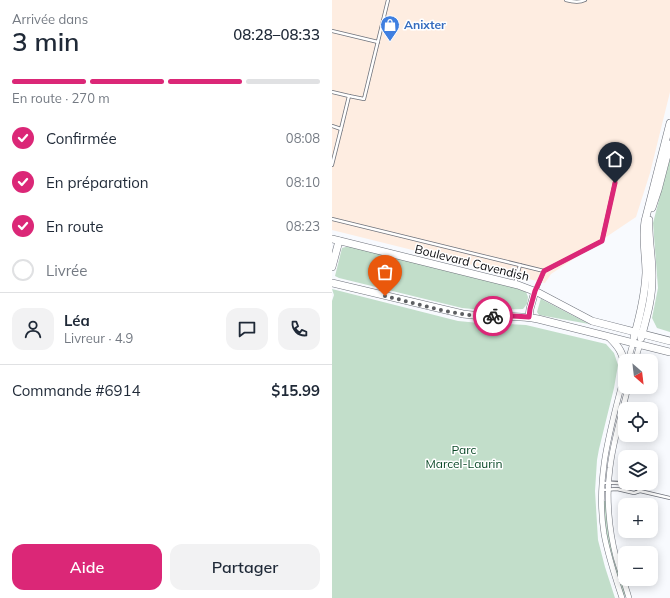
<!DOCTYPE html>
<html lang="fr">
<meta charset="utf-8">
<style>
body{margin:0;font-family:Mulish,sans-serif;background:#f2f2f3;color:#1f2937;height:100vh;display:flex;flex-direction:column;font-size:15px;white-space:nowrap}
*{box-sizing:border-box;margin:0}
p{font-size:13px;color:#747a83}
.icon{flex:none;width:22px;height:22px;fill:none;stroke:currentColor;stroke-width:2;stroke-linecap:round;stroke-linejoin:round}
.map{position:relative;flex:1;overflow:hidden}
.sheet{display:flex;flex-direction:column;background:#fff;width:332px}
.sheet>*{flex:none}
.needle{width:26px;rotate:152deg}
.fabs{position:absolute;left:286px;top:354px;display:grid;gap:8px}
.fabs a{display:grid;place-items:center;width:40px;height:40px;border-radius:8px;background:#fff;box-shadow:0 2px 10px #0003;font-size:20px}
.pin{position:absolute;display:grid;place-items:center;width:34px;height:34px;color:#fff;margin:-41px -17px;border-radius:50% 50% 50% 0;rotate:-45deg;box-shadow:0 0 4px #0007}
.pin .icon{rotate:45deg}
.courier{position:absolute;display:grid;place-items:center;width:40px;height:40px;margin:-20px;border:3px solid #db2777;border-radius:50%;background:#fff;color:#222;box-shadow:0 1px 5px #0007}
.summary em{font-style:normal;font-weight:600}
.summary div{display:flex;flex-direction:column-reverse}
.summary{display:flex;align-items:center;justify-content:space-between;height:68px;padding:0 12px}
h1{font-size:26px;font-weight:600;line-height:30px}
.bar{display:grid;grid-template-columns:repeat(4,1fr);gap:6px 4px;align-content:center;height:48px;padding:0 12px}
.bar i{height:5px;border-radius:3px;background:#e0e1e3}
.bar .on{background:#db2777}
.bar p{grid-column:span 4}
.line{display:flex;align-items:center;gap:10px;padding:0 12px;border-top:1px solid #e0e1e3}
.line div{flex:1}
.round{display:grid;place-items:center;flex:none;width:42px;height:42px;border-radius:12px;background:#f2f2f3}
ol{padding:0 12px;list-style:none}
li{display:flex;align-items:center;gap:12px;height:44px}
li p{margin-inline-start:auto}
li .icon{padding:4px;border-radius:50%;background:#db2777;color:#fff;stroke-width:4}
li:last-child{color:#747a83}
li i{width:22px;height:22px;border:2px solid #e0e1e3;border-radius:50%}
.button{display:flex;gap:8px;margin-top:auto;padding:8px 12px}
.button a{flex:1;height:46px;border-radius:12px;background:#db2777;color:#fff;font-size:16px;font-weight:600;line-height:46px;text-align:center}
.button a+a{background:#f2f2f3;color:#1f2937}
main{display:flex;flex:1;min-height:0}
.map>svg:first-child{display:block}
.commercial{fill:#feede1}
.green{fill:#c2deca}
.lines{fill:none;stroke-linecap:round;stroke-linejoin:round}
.lane-casing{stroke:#6e727b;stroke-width:4}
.street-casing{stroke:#6e727b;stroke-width:6}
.secondary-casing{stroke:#6e727b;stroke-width:8}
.lane{stroke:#fff;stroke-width:2.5}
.street{stroke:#fff;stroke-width:5}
.secondary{stroke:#fff;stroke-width:7}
.done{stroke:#5d5f62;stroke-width:4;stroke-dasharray:0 7.2}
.route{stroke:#db2777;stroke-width:5}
.labels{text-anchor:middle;stroke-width:3;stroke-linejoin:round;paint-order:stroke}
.shop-label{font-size:12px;font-weight:bold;fill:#366cbe;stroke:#fff;text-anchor:start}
.street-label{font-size:12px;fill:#0a0b0e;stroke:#fff}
.park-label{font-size:12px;fill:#094826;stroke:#fff}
</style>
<main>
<section class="sheet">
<div class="summary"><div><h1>3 min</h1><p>Arrivée dans</p></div><em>08:28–08:33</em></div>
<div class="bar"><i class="on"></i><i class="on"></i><i class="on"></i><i></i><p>En route · 270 m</p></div>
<ol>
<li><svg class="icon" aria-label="check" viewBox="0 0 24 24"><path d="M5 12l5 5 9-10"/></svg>Confirmée<p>08:08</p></li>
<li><svg class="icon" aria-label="check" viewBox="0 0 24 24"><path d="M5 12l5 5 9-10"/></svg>En préparation<p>08:10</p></li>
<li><svg class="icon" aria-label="check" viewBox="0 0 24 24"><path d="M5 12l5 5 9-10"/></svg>En route<p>08:23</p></li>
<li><i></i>Livrée</li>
</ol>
<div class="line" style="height:72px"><a class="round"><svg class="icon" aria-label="person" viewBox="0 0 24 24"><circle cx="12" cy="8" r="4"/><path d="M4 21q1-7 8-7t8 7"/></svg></a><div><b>Léa</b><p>Livreur · 4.9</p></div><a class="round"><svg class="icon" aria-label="chat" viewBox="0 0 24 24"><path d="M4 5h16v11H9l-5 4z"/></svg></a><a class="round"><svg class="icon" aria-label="phone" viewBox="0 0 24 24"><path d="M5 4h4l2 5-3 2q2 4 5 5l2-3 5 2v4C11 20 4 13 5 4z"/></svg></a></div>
<div class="line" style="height:52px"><div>Commande #6914</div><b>$15.99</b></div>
<div class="button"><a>Aide</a><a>Partager</a></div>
</section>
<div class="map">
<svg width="338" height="598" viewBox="0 0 338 598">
<rect width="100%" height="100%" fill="#f8fafe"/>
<polygon class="commercial" points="0,0 338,0 338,92 318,173 304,217 219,274 213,283 0,230"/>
<g class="green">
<polygon points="338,158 338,332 325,328 320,318 326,288 321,223"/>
<polygon points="17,246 178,286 194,292 196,297 195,304 191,309 151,310 130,308 7,278 3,276 10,248"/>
<polygon points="0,289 126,321 158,324 176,324 194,325 274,344 282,353 286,365 282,388 267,449 265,460 263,491 266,540 273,567 283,598 0,598 0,301 2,295"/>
<polygon points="209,298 211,300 257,324 207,315 205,312"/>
<polygon points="271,501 275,501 276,512 295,595 291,596 280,562 273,527"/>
</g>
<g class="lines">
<defs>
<g id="lane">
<path d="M 234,0 C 241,2 247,3 253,0"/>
<polyline points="0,31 46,42"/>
<polyline points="0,92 17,96 9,129 0,126"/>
<polyline points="17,96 32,99 56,0"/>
<polyline points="0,165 9,129"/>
<polyline points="0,219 212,271 270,241 286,169"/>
<polyline points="183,284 188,265"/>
<polyline points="204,291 212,271"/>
<path d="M 270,490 L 285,489 L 302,493 L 308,491 C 298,482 283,482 270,483"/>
<polyline points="308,491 338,498"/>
</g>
<g id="street">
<polyline points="296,361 301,343"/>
<polyline points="303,361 308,344"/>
<path d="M 296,387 C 290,414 281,441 278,468 C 274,496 277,530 284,557 C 288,571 293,584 297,598"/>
<path d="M 290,598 C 283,577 276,556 272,534 C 263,477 279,427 293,372"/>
</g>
<g id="secondary">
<polyline points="320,208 326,190 338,144"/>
<polyline points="0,239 186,285 207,293 260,321 338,341"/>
<polyline points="0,267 7,241"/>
<path d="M 0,283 L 131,314 C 156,318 181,314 206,319 L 338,352"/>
<polyline points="197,317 198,309 203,291"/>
<path d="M 302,337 C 308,316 313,295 314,273 C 314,256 310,238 313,221 L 338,123"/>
<path d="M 278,338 C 287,347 291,353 293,367"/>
<path d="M 309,338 C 314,319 320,300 320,280 C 321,260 316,240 317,220"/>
</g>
</defs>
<use href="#lane" class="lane-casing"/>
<use href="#street" class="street-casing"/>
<use href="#secondary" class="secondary-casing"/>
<use href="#lane" class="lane"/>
<use href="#street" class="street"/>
<use href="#secondary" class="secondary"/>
</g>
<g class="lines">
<path class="done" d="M 53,296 C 88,304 124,317 161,316"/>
<polyline class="route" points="161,316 181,316 197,317 198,309 203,291 212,271 270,241 283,183"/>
</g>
<defs>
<symbol id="shop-pin" viewBox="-11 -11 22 30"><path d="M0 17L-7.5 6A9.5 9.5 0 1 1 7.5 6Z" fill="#3f7fe0" stroke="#fff"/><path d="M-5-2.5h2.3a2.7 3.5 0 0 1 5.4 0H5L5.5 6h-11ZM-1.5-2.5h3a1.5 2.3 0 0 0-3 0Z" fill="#fff"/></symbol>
</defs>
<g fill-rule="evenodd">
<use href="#shop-pin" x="47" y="14" width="22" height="30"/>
</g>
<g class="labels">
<g class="shop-label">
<text x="72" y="29">Anixter</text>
</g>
<g class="street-label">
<text transform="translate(140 263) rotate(14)" y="4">Boulevard Cavendish</text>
</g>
<g class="park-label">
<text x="132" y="454">Parc<tspan x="132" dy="14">Marcel-Laurin</tspan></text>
</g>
</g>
</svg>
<div class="fabs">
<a><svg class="needle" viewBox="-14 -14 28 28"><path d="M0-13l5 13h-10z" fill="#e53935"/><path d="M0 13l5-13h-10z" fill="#747a83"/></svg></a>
<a><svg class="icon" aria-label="locate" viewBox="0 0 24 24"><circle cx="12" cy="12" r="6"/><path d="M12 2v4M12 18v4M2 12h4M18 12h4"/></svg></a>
<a><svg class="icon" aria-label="layers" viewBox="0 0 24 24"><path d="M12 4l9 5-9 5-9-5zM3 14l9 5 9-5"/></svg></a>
<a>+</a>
<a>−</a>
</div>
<div class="pin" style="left:53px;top:296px;background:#ea580c"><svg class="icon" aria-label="bag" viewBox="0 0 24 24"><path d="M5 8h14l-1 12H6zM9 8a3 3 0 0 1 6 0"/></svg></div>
<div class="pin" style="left:283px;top:183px;background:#1f2937"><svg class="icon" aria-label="home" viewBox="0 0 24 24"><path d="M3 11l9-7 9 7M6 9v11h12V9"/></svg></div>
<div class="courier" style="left:161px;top:316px"><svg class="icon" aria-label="bike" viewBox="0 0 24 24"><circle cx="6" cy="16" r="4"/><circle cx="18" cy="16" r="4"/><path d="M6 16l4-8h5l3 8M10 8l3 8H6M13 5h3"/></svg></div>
</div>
</main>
